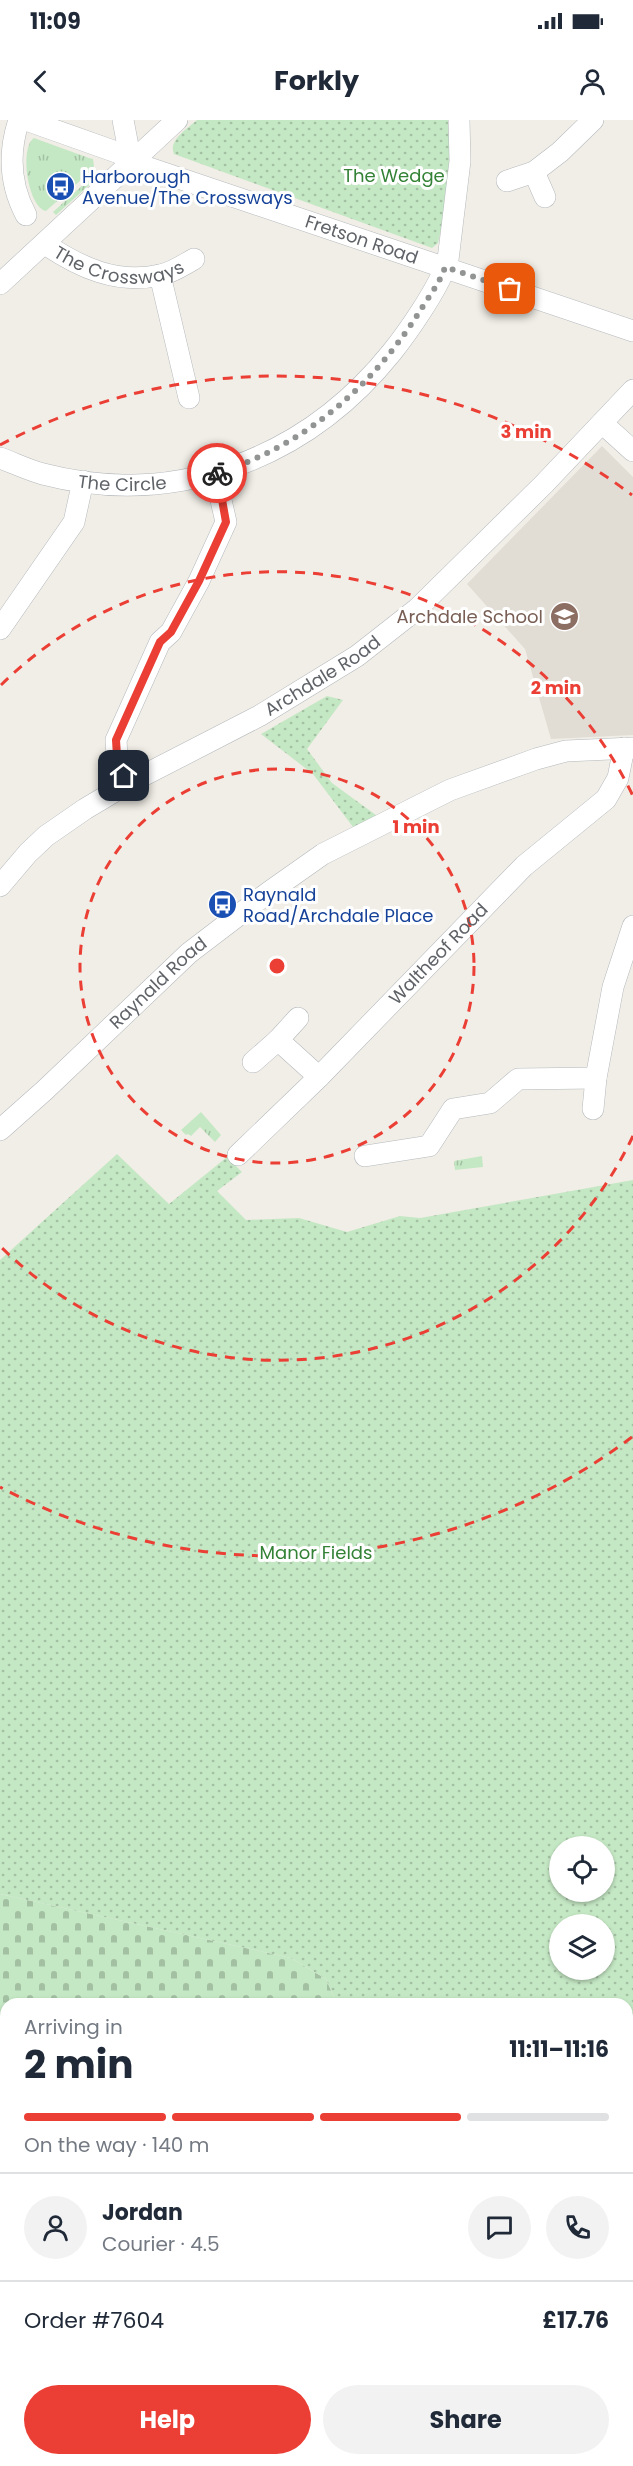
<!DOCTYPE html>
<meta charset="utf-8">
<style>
body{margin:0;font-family:Poppins,sans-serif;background:#f2f2f3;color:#1f2937;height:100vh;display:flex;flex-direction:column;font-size:22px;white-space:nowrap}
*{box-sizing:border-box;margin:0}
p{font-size:20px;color:#747a83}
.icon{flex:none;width:33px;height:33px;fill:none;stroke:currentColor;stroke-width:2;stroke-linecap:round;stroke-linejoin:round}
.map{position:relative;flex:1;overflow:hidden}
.side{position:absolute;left:0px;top:1878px;width:633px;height:468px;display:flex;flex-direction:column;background:#fff;border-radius:18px 18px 0 0;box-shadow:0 2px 4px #0004}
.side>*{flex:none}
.buttons{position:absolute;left:549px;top:1716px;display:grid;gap:12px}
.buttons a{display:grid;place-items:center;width:66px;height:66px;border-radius:50%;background:#fff;box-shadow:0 2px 4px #0004;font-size:30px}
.pin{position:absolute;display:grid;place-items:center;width:51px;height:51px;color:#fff;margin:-26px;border-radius:12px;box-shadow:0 3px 9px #0006}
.courier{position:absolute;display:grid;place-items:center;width:60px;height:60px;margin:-30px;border:4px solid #eb3e34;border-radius:50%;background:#fff;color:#222;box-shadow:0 2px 8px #0007}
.overview em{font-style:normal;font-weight:700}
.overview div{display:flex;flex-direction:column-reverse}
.overview{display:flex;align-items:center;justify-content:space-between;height:102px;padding:0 24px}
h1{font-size:39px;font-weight:700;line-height:45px}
.bar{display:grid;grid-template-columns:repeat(4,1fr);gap:9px 6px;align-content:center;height:72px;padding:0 24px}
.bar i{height:8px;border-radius:4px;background:#e0e1e3}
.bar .active{background:#eb3e34}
.bar p{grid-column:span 4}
.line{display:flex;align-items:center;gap:15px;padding:0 24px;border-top:2px solid #e0e1e3}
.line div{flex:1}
.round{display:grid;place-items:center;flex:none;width:63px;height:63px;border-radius:32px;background:#f2f2f3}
.action{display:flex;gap:12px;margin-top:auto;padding:12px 24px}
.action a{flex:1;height:69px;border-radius:36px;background:#eb3e34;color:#fff;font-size:24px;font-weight:700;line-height:69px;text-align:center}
.action a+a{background:#f2f2f3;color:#1f2937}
.status{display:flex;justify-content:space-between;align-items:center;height:42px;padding:0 30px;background:#fff;direction:ltr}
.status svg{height:16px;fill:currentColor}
header{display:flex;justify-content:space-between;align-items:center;height:78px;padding:0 24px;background:#fff;font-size:27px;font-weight:700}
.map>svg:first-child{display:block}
.education{fill:#e1ddd5}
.grass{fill:url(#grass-tufts)}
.cemetery{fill:url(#cemetery-stones)}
.park{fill:url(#park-dots);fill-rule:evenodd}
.garden{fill:#c5e8c4}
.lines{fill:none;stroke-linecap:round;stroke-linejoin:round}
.minor-casing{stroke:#b4b8bc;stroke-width:22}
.minor{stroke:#fff;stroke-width:21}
.done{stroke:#929494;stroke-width:6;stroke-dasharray:0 10.8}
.route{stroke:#eb3e34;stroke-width:8}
.ring{fill:none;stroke:#eb3e34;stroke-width:3;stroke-dasharray:10 8}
.labels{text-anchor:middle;stroke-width:6;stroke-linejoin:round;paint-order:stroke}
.park-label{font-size:18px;fill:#338236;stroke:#fff}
.transit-label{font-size:18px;fill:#164399;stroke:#fff;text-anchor:start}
.street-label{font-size:18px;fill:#5f6368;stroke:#fff}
.education-label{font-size:18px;fill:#785e54;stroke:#fff;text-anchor:end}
.centre{fill:#eb3e34;stroke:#fff;stroke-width:3}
.ring-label{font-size:18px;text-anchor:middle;font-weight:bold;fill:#eb3e34;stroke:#fff;stroke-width:6;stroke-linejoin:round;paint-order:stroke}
</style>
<div class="status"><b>11:09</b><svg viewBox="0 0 49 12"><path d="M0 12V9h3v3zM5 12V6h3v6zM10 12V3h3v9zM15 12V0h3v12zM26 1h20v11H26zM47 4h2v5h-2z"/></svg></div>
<header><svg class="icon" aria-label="back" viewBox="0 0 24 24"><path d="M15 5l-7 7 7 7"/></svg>Forkly<svg class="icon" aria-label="person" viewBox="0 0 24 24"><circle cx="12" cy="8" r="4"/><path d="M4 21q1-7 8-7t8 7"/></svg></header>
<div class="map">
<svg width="633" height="2346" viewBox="0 0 633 2346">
<defs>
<pattern id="grass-tufts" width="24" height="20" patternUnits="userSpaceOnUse" patternTransform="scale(1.5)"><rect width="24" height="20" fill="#c5e8c4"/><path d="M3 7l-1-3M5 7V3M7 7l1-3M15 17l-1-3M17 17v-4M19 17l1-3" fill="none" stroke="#a3c0a3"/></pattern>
<pattern id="cemetery-stones" width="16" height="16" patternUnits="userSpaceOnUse" patternTransform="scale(1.5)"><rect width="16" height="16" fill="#c5e8c4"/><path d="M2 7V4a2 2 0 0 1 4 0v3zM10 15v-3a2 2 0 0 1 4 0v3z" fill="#a3c0a3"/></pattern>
<pattern id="park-dots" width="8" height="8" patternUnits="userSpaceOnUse" patternTransform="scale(1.5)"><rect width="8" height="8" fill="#c5e8c4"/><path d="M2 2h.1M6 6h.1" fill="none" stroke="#a3c0a3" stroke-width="1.8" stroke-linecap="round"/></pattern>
</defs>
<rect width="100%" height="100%" fill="#f1eee7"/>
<polygon class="education" points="602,326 633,357 633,615 551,619 525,529 467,464"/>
<g class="grass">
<path d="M 34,18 L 89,38 L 93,39 L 94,46 L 90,52 L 46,91 C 28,87 19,28 34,18 Z"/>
<polygon points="94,55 97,58 56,95 53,92"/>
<polygon points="201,992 221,1015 215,1022 200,1007 191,1016 188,1014 186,1015 181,1010"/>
<polygon points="482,1036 483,1047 455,1050 454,1041"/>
</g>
<polygon class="cemetery" points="0,1774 291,1838 326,1859 337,1884 6,1884 6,2340 554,2340 557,2346 0,2346"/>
<g class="park">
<path d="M 197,0 L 449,0 L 449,74 L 438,123 L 432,128 L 174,34 C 168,20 187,9 197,0 Z"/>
<polygon points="327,576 343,580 307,629 332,663 380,698 353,707 313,654 261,614"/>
<path d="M 117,1034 L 169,1084 L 227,1037 L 242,1052 L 217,1071 L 246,1100 L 299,1098 L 347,1112 L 400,1096 L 420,1098 L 633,1060 L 633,2152 L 627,2147 L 627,1884 L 337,1884 L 326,1859 L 291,1838 L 0,1774 L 0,1140 ZM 560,1726 L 604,1726 L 604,1772 L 560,1772 ZM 560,1804 L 604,1804 L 604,1850 L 560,1850 Z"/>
</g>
<polygon class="garden" points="627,2147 633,2152 633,2346 557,2346 554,2340 627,2340"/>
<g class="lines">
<defs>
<g id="minor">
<path d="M 19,0 C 8,33 10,65 26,95"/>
<path id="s1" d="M 26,0 L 119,33 L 131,42 L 633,211"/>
<polyline points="123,0 131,42"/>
<polyline points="534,52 545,77"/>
<polyline points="507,61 534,52 560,32 593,0"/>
<path id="s2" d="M 45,124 C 79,147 117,165 160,155 C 172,153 183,145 194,139"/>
<polyline points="447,148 460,41 459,0"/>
<polyline points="160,155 189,278"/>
<polyline points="0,164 177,0"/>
<polyline points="602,303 633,331"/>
<path id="s3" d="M 0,338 C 14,343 28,350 43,354 C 177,389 307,338 392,232 C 408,212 437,170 445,147"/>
<polyline points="0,509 74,402 83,361"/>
<polyline points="127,664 117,636 116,620 160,522 171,512 199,461 226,402 215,354"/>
<path id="s4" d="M 0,766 L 28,733 L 46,716 L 85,689 L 127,664 L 259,596 L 357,536 L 417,489 L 544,364 L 633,270"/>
<polyline points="278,920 298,898"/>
<polyline points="253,942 278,920 319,957"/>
<polyline points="593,989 596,958 613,867 633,806"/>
<path id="s5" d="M 0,1010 L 45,970 L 189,833 L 269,772 L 323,734 L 450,670 L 536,639 L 566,631 L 633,628"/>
<path id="s6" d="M 238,1035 L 319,957 L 524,746 L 606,679 L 618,658 L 624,628"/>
<polyline points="365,1036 429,1026 453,989 490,983 518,959 596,958"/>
</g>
</defs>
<use href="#minor" class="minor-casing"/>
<use href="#minor" class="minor"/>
</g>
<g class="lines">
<path class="done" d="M 217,353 C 304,326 372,267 420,191 C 429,176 440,163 445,147 L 510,169"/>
<polyline class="route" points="124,656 117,636 116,620 160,522 171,512 199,461 226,402 219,363 215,354 217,353"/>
</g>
<g class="ring">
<circle cx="277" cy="846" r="197"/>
<path d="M633 1016A394 394 0 0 1 1 1127M1 565A394 394 0 0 1 633 676"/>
<path d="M632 1317A590 590 0 0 1 0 1367M0 325A590 590 0 0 1 632 375"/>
</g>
<defs>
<symbol id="bus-disc" viewBox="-11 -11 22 22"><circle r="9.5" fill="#1a4fb4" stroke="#fff"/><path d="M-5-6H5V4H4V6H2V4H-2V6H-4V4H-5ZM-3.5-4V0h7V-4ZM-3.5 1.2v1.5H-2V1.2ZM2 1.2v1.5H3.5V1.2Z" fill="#fff"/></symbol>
<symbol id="school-disc" viewBox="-11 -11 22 22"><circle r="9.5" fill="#8d6e63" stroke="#fff"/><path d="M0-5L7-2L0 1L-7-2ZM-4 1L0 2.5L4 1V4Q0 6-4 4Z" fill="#fff"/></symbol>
</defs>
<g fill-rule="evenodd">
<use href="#bus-disc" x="44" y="50" width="33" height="33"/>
<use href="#school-disc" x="548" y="480" width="33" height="33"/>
<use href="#bus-disc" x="206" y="768" width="33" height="33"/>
</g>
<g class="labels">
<g class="park-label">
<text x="394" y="62">The Wedge</text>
<text x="316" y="1439">Manor Fields</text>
</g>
<g class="transit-label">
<text x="82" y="63">Harborough<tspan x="82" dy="21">Avenue/The Crossways</tspan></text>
<text x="243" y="781">Raynald<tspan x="243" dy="21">Road/Archdale Place</tspan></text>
</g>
<g class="street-label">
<text dy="6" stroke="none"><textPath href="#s1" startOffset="357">Fretson Road</textPath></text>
<text dy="6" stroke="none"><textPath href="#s2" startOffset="80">The Crossways</textPath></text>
<text dy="6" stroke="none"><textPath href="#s3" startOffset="126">The Circle</textPath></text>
<text dy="6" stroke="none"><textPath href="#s4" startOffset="388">Archdale Road</textPath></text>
<text dy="6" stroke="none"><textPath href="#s6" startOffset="284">Waltheof Road</textPath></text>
<text dy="6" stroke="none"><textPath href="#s5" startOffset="216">Raynald Road</textPath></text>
</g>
<g class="education-label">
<text x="543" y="503">Archdale School</text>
</g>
</g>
<circle cx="277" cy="846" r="9" class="centre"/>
<g class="ring-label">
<text x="526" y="318">3 min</text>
<text x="556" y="574">2 min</text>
<text x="416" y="713">1 min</text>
</g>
</svg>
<div class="buttons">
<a><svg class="icon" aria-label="locate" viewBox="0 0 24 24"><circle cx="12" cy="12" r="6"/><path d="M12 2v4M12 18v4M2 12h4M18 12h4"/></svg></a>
<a><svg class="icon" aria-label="layers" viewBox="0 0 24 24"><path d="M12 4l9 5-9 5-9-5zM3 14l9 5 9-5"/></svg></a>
</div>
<div class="pin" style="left:510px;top:169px;background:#ea580c"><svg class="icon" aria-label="bag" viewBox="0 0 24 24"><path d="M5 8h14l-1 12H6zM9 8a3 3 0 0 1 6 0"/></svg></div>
<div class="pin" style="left:124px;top:656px;background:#1f2937"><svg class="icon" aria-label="home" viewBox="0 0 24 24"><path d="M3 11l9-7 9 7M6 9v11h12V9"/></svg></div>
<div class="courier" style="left:217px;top:353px"><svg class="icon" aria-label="bike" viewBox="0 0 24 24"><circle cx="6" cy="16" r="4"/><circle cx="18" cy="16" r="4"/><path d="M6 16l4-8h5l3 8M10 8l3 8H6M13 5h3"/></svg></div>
<section class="side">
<div class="overview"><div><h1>2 min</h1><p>Arriving in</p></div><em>11:11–11:16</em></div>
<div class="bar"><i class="active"></i><i class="active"></i><i class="active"></i><i></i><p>On the way · 140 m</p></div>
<div class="line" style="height:108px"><a class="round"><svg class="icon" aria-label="person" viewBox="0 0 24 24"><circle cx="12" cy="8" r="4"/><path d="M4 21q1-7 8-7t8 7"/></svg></a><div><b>Jordan</b><p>Courier · 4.5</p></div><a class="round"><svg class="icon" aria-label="chat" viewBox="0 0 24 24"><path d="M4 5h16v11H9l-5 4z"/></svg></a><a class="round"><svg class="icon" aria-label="phone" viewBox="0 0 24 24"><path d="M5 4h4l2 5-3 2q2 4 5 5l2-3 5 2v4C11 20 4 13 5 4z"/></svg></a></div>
<div class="line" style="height:78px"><div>Order #7604</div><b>£17.76</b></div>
<div class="action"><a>Help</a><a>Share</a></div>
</section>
</div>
